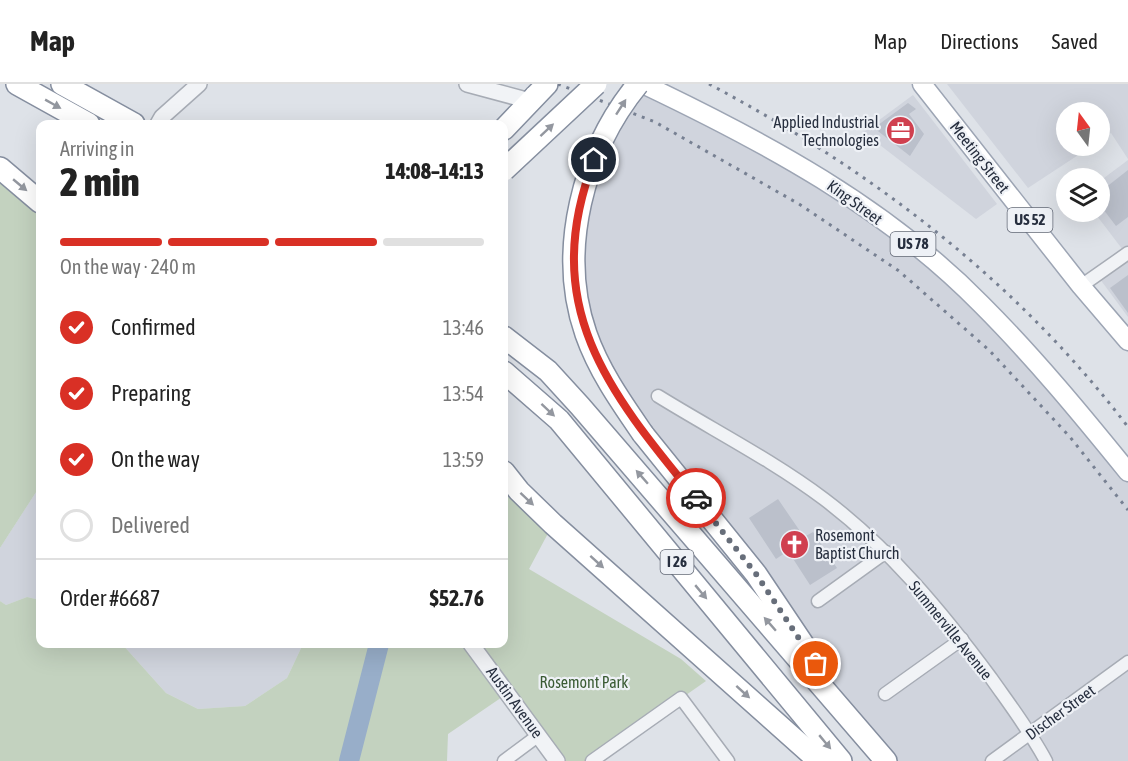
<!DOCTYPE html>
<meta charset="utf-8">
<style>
body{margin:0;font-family:"Asap Condensed",sans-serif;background:#f6f6f6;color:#222;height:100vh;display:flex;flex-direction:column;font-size:22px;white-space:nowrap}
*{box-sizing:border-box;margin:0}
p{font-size:20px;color:#767676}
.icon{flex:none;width:33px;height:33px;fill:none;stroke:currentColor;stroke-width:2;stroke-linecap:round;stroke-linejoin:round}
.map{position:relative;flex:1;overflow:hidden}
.drawer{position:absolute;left:36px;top:36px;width:472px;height:528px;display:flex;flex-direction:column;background:#fff;border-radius:12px;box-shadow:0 6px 24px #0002}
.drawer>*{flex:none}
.needle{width:39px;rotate:345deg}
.tools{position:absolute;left:1056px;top:18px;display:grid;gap:12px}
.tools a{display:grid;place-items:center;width:54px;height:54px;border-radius:50%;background:#fff;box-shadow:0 6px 24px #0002;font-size:30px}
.pin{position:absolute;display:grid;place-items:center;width:51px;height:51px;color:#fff;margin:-26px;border:3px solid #fff;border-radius:50%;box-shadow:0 2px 6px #0007}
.courier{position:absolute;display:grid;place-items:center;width:60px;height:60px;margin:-30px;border:4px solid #d93025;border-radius:50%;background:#fff;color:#222;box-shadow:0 2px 8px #0007}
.headline em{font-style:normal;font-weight:800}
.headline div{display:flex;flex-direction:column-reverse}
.headline{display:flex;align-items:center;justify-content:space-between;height:102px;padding:0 24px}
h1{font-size:39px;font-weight:800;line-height:45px}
.bar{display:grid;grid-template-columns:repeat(4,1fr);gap:9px 6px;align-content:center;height:72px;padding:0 24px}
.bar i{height:8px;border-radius:4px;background:#e0e0e0}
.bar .active{background:#d93025}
.bar p{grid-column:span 4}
.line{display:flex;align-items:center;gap:15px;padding:0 24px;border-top:2px solid #e0e0e0}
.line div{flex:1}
ol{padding:0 24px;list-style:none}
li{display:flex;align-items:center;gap:18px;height:66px}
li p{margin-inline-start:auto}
li .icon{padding:6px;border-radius:50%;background:#d93025;color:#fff;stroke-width:4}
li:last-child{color:#767676}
li i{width:33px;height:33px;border:3px solid #e0e0e0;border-radius:50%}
header{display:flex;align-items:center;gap:36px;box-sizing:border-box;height:84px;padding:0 30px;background:#fff;border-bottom:2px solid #e0e0e0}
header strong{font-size:28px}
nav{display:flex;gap:33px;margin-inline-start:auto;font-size:21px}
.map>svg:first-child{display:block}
.built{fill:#d0d4dd}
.green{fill:#c3d2bf}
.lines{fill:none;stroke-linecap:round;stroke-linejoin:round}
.stream{stroke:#98aec9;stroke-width:3}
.river{stroke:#98aec9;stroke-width:20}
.building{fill:#bbc0cb}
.minor-casing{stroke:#a7acb5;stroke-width:15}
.tertiary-casing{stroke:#a7acb5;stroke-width:18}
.primary-casing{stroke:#9da5b4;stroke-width:21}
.motorway-casing{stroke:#858e9f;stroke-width:24}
.minor{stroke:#f1f3f6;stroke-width:12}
.tertiary{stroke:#f1f3f6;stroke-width:15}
.primary{stroke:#fff;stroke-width:18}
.motorway{stroke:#fff;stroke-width:21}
.rail{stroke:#778092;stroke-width:3;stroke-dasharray:3 6;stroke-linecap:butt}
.motorway-bridge-casing{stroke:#858e9f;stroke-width:24;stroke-linecap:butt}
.motorway-bridge{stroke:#fff;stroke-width:21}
.oneway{fill:#93979f}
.done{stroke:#676e7a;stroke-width:6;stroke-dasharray:0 10.8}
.route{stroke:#d93025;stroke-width:8}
.labels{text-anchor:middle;stroke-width:4.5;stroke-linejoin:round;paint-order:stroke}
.shield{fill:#eef1f6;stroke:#636976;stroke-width:1.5}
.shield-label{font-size:15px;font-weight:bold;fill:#272f3f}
.poi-label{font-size:16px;fill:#272f3f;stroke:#eef1f6;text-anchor:end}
.street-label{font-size:16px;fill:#272f3f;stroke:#eef1f6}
.park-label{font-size:16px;fill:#3a5b34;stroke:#eef1f6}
</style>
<header>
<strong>Map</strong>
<nav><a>Map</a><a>Directions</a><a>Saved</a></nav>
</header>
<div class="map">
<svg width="1128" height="677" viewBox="0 0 1128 677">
<rect width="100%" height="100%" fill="#dee2e8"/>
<g class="built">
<polygon points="643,0 910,157 1128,388 1128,677 886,677 863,648 756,490 720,444 586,250 582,115"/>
<polygon points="947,0 1128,0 1128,75 1111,49 1100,56 1100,28 1066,28 1066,62 1092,62 1028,104"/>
<polygon points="913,11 997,120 976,135 863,48"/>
<polygon points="1128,76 1128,233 1097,191 1126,170 1094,128 1100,128 1100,97"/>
<polygon points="40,402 40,516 27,513 6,521 0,517 0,464"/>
<polygon points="122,560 303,560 287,594 245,622 198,625 166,609"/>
</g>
<g class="green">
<polygon points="0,84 40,118 40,402 0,464"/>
<polygon points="504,388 553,440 529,485 681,575 706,597 592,677 557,677 508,609 448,650 447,677 0,677 0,517 6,521 27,513 40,516 40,560 122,560 166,609 198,625 245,622 287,594 303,560 504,560"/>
</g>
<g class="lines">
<polyline class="stream" points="343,677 375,560"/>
<polyline class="river" points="349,677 379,560"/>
</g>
<g class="building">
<polygon points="908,19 916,25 909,30 924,50 910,72 874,44"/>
<polygon points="1128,86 1128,133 1116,142 1100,121 1100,108"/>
<polygon points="1128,191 1128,229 1110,204"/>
<polygon points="778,415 804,453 813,448 837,484 810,501 788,467 776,475 749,434"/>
</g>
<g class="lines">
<defs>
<g id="minor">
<polyline points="1081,202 1128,169"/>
<path d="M 658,312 C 713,346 772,376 824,415 C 889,464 943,529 991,594 C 1010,621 1030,647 1046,677"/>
<polyline points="818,517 886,468"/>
<polyline points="885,610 962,555"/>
<polyline points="504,677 539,651"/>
<polyline points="592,677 681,614 728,677"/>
<polyline points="992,677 1128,578"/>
</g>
<g id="tertiary">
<polyline points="467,0 530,17 533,10"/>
<polyline points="158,40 162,33 199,0"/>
<polyline points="471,560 557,677"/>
</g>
<g id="primary">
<path d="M 643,0 C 765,58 886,123 981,220 C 1034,273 1081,330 1128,388"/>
<polyline points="922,0 1081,202 1128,257"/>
</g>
<g id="motorway">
<polyline points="17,0 89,40"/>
<polyline points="62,0 134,40"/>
<polyline points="504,45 547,0"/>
<polyline points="0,84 40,118"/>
<polyline points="504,253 548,287 580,322 886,677"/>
<polyline points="504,288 559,336 841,677"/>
<polyline points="643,350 756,490 807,566"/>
<polyline points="504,388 519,407 553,440 819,677"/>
</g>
</defs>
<use href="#minor" class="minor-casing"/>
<use href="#tertiary" class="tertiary-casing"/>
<use href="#primary" class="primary-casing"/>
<use href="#motorway" class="motorway-casing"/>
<use href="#minor" class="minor"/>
<use href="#tertiary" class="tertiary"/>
<use href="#primary" class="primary"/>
<use href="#motorway" class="motorway"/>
<g class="rail">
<polyline points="558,0 655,38 799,120 899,187 989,266 1070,353 1128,426"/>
<path d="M 709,0 C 871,86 1017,197 1128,343"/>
</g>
<defs>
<g id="motorway-bridge">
<path d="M 638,0 C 583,67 557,167 586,250 C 599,287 621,318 643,350"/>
<polyline points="504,86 596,0"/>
</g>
</defs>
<use href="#motorway-bridge" class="motorway-bridge-casing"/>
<use href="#motorway-bridge" class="motorway-bridge"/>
</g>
<defs><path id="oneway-solid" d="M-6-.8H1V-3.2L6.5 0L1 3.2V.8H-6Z" transform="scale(1.5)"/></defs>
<g class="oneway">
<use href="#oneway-solid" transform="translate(53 20) rotate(29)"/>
<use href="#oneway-solid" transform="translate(621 23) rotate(-57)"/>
<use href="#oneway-solid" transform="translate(547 46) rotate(-43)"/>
<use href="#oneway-solid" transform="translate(20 101) rotate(40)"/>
<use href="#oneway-solid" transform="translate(548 326) rotate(43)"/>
<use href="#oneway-solid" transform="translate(642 393) rotate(-131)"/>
<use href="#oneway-solid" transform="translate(527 415) rotate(43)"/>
<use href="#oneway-solid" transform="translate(597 478) rotate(42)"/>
<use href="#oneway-solid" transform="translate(701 508) rotate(50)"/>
<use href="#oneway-solid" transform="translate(770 540) rotate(-131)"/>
<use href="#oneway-solid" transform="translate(743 608) rotate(42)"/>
<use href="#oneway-solid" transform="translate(825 658) rotate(50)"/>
</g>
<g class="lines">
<polyline class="done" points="696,414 756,490 816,580"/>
<path class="route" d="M 594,76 C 538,222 608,307 696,414"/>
</g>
<defs>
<symbol id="office-disc" viewBox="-11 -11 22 22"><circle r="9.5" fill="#d0404f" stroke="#eef1f6"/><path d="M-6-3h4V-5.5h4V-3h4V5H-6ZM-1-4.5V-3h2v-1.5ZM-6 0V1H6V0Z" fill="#fff"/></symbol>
<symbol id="church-disc" viewBox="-11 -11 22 22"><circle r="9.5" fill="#d0404f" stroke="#eef1f6"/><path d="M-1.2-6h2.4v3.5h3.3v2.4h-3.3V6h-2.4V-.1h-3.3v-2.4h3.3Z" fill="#fff"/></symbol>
</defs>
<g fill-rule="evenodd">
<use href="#office-disc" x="884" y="30" width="33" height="33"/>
<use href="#church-disc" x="778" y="444" width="33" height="33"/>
</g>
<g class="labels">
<g class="shield">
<rect x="1007.5" y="124" width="45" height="24" rx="4.5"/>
<rect x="890.5" y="148" width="45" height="24" rx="4.5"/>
<rect x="660.5" y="466" width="33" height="24" rx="4.5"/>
</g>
<g class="shield-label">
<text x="1030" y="141">US 52</text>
<text x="913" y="165">US 78</text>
<text x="677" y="483">I 26</text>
</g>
<g class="poi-label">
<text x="879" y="44">Applied Industrial<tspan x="879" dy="18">Technologies</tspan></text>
<text x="815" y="457" text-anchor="start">Rosemont<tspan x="815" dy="18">Baptist Church</tspan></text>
</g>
<g class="street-label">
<text transform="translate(980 73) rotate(52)" y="6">Meeting Street</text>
<text transform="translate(855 118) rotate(36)" y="6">King Street</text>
<text transform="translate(951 546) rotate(51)" y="6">Summerville Avenue</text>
<text transform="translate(515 618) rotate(54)" y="6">Austin Avenue</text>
<text transform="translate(1060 628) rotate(-36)" y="6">Discher Street</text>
</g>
<g class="park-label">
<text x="584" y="604">Rosemont Park</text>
</g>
</g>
</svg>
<div class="tools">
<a><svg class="needle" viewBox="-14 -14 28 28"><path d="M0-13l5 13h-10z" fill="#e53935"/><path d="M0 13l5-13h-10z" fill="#767676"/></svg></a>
<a><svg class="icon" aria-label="layers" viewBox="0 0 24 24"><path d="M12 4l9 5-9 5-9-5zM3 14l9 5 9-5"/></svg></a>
</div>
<div class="pin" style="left:816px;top:580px;background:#ea580c"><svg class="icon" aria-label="bag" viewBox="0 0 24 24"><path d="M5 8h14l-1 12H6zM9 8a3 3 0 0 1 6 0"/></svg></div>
<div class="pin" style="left:594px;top:76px;background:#1f2937"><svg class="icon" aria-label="home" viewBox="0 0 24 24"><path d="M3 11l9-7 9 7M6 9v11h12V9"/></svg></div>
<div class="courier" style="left:696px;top:414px"><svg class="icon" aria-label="car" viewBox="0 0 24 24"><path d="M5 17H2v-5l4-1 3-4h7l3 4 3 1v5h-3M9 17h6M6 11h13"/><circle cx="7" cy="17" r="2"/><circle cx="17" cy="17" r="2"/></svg></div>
<section class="drawer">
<div class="headline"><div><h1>2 min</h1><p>Arriving in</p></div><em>14:08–14:13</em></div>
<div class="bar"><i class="active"></i><i class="active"></i><i class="active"></i><i></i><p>On the way · 240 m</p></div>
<ol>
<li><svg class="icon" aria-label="check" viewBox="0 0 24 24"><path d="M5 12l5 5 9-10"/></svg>Confirmed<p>13:46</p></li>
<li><svg class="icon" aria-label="check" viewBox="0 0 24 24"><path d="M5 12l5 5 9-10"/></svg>Preparing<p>13:54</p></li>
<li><svg class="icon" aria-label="check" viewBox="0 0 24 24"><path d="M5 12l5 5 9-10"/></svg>On the way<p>13:59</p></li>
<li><i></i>Delivered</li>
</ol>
<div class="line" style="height:78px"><div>Order #6687</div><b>$52.76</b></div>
</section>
</div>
